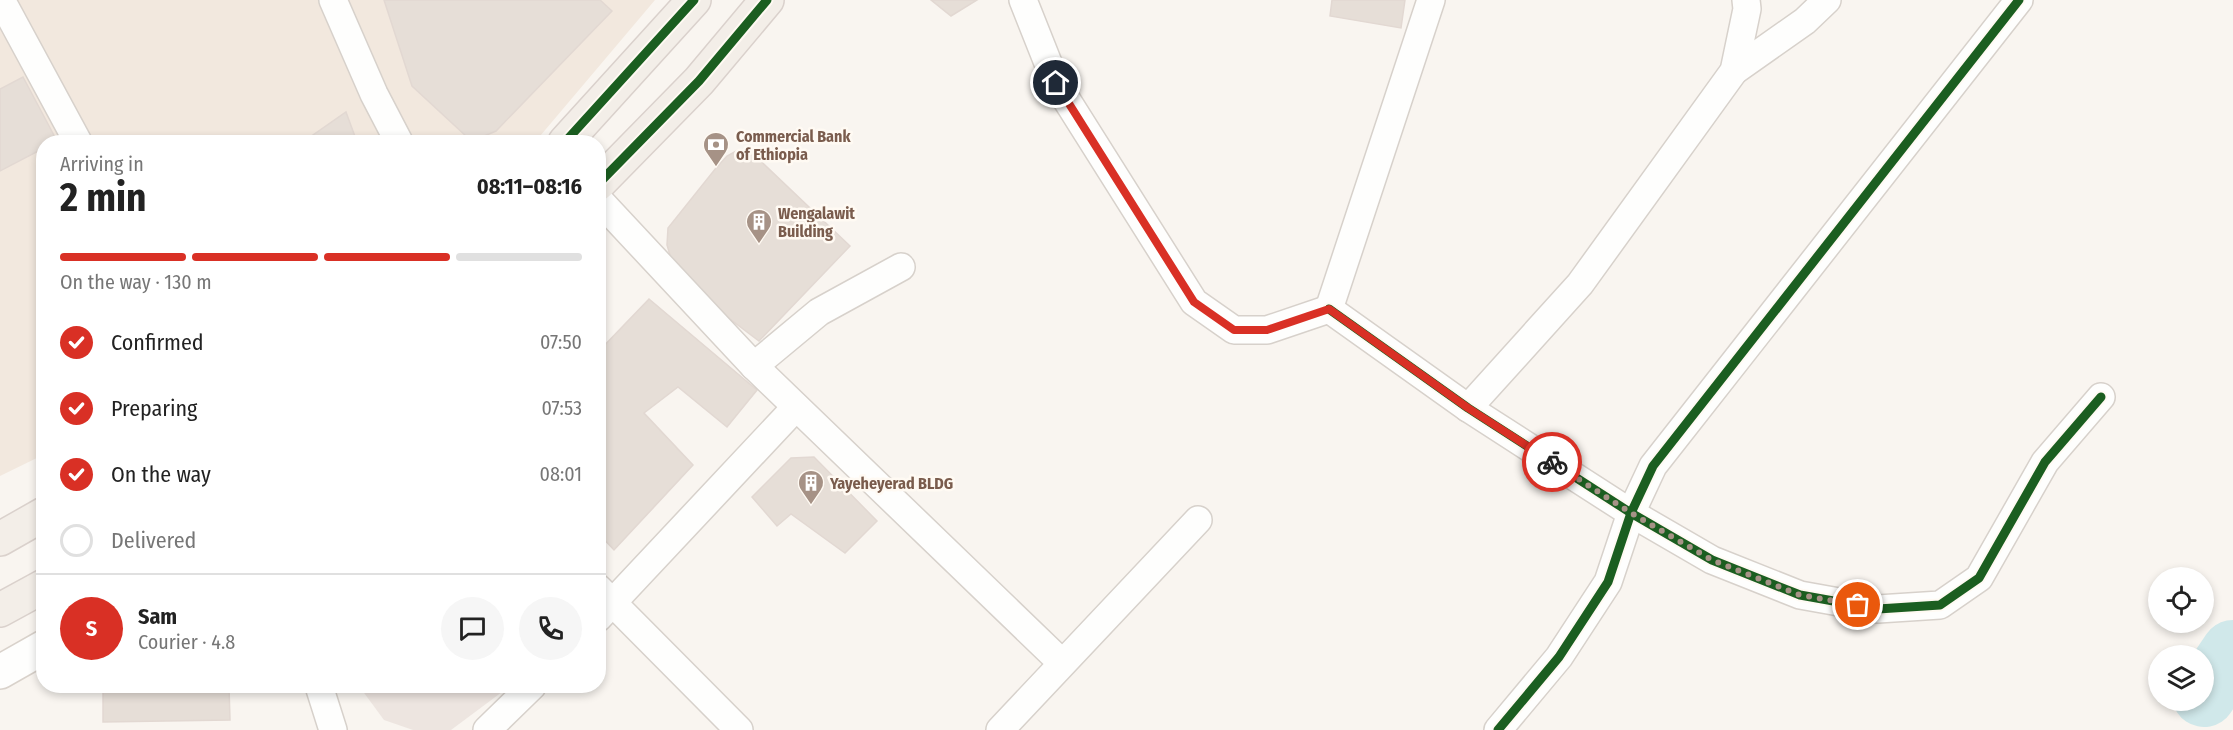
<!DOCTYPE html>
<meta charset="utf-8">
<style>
body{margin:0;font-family:"Fira Sans Condensed",sans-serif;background:#f6f6f6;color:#222;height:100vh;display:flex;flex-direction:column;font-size:22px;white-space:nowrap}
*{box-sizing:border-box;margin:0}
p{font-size:20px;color:#767676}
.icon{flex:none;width:33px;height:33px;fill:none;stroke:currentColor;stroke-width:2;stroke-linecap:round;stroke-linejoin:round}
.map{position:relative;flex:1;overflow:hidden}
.panel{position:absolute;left:36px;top:135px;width:570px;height:558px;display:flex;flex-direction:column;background:#fff;border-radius:24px;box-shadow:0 3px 9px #0003}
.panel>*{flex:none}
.tools{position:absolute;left:2148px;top:567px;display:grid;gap:12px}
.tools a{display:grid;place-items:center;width:66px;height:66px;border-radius:50%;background:#fff;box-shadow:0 3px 9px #0003;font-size:30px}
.pin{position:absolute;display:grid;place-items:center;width:51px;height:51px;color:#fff;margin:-26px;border:3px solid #fff;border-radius:50%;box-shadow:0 2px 6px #0007}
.courier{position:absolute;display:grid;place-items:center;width:60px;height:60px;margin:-30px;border:4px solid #d93025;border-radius:50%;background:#fff;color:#222;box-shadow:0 2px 8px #0007}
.summary em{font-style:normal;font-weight:700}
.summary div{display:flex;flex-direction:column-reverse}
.summary{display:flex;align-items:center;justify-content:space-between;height:102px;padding:0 24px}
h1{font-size:39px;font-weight:700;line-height:45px}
.bar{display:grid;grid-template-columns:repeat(4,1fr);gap:9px 6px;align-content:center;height:72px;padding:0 24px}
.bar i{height:8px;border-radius:4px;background:#e0e0e0}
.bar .current{background:#d93025}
.bar p{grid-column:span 4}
.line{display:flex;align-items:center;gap:15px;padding:0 24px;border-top:2px solid #e0e0e0}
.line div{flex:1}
.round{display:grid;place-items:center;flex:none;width:63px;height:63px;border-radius:32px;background:#f6f6f6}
ol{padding:0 24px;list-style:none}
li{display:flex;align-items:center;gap:18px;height:66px}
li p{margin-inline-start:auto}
li .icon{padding:6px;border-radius:50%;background:#d93025;color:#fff;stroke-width:4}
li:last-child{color:#767676}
li i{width:33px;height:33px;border:3px solid #e0e0e0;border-radius:50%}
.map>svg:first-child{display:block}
.residential{fill:#f2e8de}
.industrial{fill:#ede5e0}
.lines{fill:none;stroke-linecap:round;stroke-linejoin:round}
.river{stroke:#d0e8ea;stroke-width:64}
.building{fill:#e6ded7;stroke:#e2d8d2;stroke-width:1.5}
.minor-casing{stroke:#d7d1cb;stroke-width:30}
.secondary-casing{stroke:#d9d2cb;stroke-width:36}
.primary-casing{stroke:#dad1cc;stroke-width:36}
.minor{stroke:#fefefd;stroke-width:27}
.secondary{stroke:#fefefd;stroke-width:33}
.primary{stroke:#f3eee8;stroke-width:33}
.cycleway-casing{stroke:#fffaf3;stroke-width:13}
.cycleway{stroke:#1b5e20;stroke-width:9}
.done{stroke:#a69286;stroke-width:6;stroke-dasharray:0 10.8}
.route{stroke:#d93025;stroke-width:8}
.labels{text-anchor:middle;stroke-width:5;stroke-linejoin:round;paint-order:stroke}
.poi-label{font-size:16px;font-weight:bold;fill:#7a5c4d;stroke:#fffaf3;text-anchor:start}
</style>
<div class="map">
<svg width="2233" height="730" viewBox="0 0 2233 730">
<rect width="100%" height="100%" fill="#f9f5f0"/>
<polygon class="residential" points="0,0 655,0 535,142 44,142 43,455 0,476"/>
<polygon class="industrial" points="359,686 510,686 451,730 413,730 384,720"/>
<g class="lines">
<polyline class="river" points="2204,695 2233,652"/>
</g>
<g class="building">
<polygon points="384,0 600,0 612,11 496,131 482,137 466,136 412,86"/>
<polygon points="931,0 977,0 951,16"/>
<polygon points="1332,0 1405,0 1401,28 1330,16"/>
<polygon points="23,77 57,141 44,142 44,148 0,171 0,89"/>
<polygon points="346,112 357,142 303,142"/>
<polygon points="738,150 749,150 850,246 759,341 677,279 667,245 668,228 716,168 727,156"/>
<polygon points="649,299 757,390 727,427 678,387 644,413 693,465 614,550 598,533 598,352"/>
<polygon points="814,457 877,521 845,553 791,514 777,526 752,497 791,458"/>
<polygon points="229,687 230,720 103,722 103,689"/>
</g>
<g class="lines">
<defs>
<g id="minor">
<polyline points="333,0 374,94 399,142"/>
<polyline points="1023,0 1056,83 1194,302 1234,330 1267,330 1329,309"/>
<polyline points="5,7 78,142"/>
<polyline points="1734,71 1805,21 1827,0"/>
<polyline points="598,199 754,366 1062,663"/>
<polyline points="1329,309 1468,408 1631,513 1712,560 1800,595 1878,609 1940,605 1979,578 2045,462 2101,397"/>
<polyline points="1329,309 1431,0"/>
<polyline points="754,366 819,312 901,267"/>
<polyline points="1468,408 1580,284 1734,71 1747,9 1746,0"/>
<polyline points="598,588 739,730"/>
<polyline points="598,618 796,407"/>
<polyline points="319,686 333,730"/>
<polyline points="487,730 532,686"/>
<polyline points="1000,730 1198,520"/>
<polyline points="1498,730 1559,657 1608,582 1631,513 1653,466 2019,0"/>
</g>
<polyline id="secondary" points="0,672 44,647"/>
<g id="primary">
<polyline points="565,142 694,0"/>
<polyline points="598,184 699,81 767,0"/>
<polyline points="0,539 44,514"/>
<polyline points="0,610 44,586"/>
</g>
</defs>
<use href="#minor" class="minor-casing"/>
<use href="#secondary" class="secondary-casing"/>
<use href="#primary" class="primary-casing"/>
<use href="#minor" class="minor"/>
<use href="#secondary" class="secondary"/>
<use href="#primary" class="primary"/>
<defs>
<g id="cycleway">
<polyline points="565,142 694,0"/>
<polyline points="598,184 699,81 767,0"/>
<polyline points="1329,309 1468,408 1631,513 1712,560 1800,595 1878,609 1940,605 1979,578 2045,462 2101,397"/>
<polyline points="1498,730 1559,657 1608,582 1631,513 1653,466 2019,0"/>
</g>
</defs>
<use href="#cycleway" class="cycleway-casing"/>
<use href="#cycleway" class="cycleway"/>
</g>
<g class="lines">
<polyline class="done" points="1552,462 1631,513 1712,560 1800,595 1858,605"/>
<polyline class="route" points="1056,83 1194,302 1234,330 1267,330 1329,309 1468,408 1552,462"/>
</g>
<defs>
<symbol id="bank-pin" viewBox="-11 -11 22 30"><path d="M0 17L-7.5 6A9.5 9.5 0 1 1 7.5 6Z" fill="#a69286" stroke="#fffaf3"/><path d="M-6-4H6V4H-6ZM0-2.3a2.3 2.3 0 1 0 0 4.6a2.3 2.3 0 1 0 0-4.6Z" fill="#fff"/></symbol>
<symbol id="building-pin" viewBox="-11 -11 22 30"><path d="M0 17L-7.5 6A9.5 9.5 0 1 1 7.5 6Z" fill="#a69286" stroke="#fffaf3"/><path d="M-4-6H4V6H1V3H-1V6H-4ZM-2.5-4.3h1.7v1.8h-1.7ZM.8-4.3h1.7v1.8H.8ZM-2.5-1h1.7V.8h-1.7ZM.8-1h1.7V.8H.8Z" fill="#fff"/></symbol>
</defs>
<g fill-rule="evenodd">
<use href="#bank-pin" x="701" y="130" width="30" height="40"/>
<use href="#building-pin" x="744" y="207" width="30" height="40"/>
<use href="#building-pin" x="796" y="468" width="30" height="40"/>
</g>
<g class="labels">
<g class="poi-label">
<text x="736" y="142">Commercial Bank<tspan x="736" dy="18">of Ethiopia</tspan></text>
<text x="778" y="219">Wengalawit<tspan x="778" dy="18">Building</tspan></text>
<text x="830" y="489">Yayeheyerad BLDG</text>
</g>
</g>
</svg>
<div class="tools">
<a><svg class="icon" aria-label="locate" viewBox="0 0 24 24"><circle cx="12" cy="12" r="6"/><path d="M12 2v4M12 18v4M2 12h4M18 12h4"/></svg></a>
<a><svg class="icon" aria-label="layers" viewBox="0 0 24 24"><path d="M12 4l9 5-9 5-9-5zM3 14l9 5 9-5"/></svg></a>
</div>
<div class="pin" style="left:1858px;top:605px;background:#ea580c"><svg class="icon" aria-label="bag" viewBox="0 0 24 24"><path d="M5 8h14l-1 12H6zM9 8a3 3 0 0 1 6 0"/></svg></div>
<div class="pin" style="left:1056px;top:83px;background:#1f2937"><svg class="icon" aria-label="home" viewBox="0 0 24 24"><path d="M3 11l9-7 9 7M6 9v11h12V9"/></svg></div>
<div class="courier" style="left:1552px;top:462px"><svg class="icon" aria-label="bike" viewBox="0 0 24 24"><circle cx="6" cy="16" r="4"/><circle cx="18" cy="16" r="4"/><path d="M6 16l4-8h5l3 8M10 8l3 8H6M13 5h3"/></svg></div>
<section class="panel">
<div class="summary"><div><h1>2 min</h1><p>Arriving in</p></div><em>08:11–08:16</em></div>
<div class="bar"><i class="current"></i><i class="current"></i><i class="current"></i><i></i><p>On the way · 130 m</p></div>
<ol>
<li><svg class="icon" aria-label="check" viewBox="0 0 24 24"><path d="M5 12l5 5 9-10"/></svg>Confirmed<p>07:50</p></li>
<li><svg class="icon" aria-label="check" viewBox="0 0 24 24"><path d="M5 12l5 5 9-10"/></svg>Preparing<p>07:53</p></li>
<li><svg class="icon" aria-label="check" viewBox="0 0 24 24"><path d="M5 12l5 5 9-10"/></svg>On the way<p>08:01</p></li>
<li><i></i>Delivered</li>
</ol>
<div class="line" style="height:108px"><b class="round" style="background:#d93025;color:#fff">S</b><div><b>Sam</b><p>Courier · 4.8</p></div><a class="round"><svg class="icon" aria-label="chat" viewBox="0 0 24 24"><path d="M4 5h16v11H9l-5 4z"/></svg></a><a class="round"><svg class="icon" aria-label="phone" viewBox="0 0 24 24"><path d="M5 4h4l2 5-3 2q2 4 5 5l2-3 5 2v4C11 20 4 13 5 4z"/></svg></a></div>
</section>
</div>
